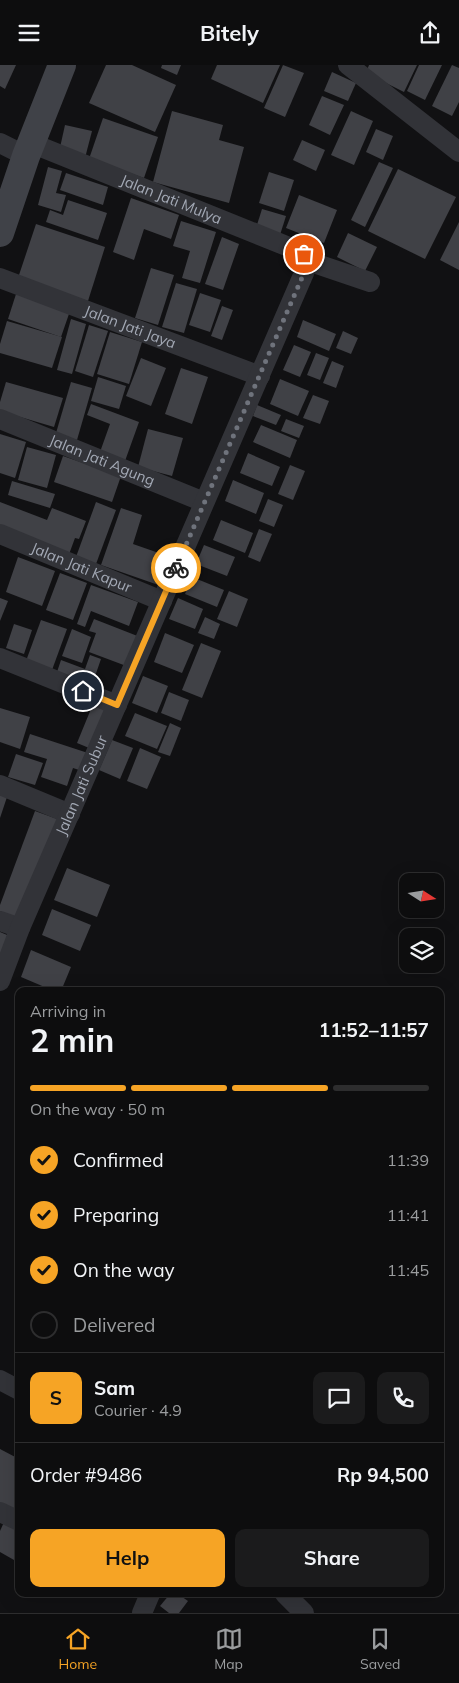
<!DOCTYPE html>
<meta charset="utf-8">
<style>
body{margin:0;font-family:Mulish,sans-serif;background:#1b1b1c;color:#f1f3f6;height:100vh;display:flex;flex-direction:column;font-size:19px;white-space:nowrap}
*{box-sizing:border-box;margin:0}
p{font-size:16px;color:#9a9c9e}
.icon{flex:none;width:28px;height:28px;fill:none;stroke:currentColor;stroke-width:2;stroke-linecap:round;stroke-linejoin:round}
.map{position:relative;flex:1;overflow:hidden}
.sheet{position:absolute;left:15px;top:922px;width:429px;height:610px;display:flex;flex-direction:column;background:#0d0d0e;border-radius:10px;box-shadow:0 5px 20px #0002,0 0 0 1px #2d2d2e}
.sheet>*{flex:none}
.needle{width:32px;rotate:102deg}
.controls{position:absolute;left:399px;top:808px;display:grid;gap:10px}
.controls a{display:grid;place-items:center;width:45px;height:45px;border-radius:10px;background:#0d0d0e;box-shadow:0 5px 20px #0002,0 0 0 1px #2d2d2e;font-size:25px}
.pin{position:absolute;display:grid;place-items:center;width:42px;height:42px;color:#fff;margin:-21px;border:2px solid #fff;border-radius:50%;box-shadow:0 1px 5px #0007}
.courier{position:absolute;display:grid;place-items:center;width:50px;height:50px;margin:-25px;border:4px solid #f6a425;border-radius:50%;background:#fff;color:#222;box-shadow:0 1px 6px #0007}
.summary em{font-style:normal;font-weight:700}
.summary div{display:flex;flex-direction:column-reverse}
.summary{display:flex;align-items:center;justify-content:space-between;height:85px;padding:0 15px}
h1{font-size:32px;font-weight:700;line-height:38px}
.bar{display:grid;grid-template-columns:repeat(4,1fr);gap:8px 5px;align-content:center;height:60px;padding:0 15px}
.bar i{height:6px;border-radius:4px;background:#2d2d2e}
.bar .active{background:#f6a425}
.bar p{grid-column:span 4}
.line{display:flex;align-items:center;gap:12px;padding:0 15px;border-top:1px solid #2d2d2e}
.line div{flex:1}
.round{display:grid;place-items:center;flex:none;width:52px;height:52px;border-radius:10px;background:#1b1b1c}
ol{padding:0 15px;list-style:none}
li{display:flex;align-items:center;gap:15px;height:55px}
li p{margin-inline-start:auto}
li .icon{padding:5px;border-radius:50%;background:#f6a425;color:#111;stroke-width:4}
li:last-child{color:#9a9c9e}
li i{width:28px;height:28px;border:2px solid #2d2d2e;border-radius:50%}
.cta{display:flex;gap:10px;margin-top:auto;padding:10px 15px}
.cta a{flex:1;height:58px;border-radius:10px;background:#f6a425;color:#111;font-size:20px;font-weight:700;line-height:58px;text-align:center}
.cta a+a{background:#1b1b1c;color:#f1f3f6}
header{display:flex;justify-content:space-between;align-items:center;height:65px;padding:0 15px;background:#0d0d0e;font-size:22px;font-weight:700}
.menu{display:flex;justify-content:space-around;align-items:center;height:70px;border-top:1px solid #2d2d2e;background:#0d0d0e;font-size:14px;color:#9a9c9e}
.menu a{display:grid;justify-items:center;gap:2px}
.menu .active{color:#f6a425}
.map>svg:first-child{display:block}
.building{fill:#404146}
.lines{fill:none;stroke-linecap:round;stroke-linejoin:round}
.street{stroke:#323338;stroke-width:20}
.secondary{stroke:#404248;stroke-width:28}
.done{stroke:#6f737c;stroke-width:5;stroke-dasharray:0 9}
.route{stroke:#f6a425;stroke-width:6}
.labels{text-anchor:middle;stroke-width:5;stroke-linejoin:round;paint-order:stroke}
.street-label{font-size:15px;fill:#a2a8b4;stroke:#0c0c0e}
</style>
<header><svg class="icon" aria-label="menu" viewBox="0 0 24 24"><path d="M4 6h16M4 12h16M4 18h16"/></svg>Bitely<svg class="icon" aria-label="share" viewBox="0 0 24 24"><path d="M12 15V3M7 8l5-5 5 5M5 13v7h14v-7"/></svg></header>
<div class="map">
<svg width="459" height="1548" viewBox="0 0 459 1548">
<rect width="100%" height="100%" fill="#111113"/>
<g class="building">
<polygon points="0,0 16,0 5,24 0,21"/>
<polygon points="106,0 132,0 176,20 155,67 89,38"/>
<polygon points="162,0 181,0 177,10 161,3"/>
<polygon points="217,0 280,0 263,38 211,14"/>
<polygon points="283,0 304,8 285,52 264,43"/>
<polygon points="369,0 417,0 404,27 366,8"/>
<polygon points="419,0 442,0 425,35 407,26"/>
<polygon points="452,0 459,3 459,37 452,51 432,41"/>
<polygon points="332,7 356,18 348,36 324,26"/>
<polygon points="322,31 344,40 330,70 309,60"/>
<polygon points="172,46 223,60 219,75 244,82 229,138 153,117"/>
<polygon points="351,46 373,56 354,100 331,90"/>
<polygon points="103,53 158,72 144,113 89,94"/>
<polygon points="65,60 92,66 85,93 59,87"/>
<polygon points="376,64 393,71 383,95 366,87"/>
<polygon points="302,75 325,85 316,106 293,95"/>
<polygon points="379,97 393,103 365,162 351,155"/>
<polygon points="48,102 62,106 56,128 66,130 61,147 38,140"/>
<polygon points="398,104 456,132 425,194 368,166"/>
<polygon points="269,107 294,115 284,146 259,138"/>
<polygon points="66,108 108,122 103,140 60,125"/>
<polygon points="299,130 337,145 324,178 286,163"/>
<polygon points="131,133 179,150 171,174 144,164 134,195 113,187"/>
<polygon points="68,135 107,148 98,175 46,157 50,145 63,150"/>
<polygon points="262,144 286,151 280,170 256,163"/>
<polygon points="181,156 216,167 200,218 182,213 190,186 173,181"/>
<polygon points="459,157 459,205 440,195"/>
<polygon points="36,159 105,182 88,236 18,213"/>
<polygon points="348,168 377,182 365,206 337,192"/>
<polygon points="222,172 239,179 223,225 205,219"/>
<polygon points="151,203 174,210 158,260 135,253"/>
<polygon points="176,218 197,224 184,268 162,262"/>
<polygon points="200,228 221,235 210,267 189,260"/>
<polygon points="16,229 70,246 61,272 8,254"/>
<polygon points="222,241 233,245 222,275 211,271"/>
<polygon points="71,254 86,259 72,309 57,305"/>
<polygon points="303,255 336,269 329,286 297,272"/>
<polygon points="7,256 62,272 52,303 0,288 0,279"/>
<polygon points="89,260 108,266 93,312 75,306"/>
<polygon points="343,266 358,273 351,289 336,283"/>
<polygon points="110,267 142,277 129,319 97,309"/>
<polygon points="294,280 311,287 300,312 283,305"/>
<polygon points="316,288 329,293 320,315 307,310"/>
<polygon points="141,293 166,303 151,341 126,331"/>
<polygon points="332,296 344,301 336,323 323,318"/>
<polygon points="181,303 208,312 192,359 165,349"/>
<polygon points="98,312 126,321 119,344 91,336"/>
<polygon points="280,314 309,326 298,351 270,339"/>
<polygon points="6,317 63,333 54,362 0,346 0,337"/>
<polygon points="71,317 92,323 77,375 56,368"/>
<polygon points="313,330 329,336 320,359 303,353"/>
<polygon points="91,339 139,357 125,396 100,387 110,359 87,350"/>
<polygon points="257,340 281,350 276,360 253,351"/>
<polygon points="286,354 304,361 299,373 281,366"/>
<polygon points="261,360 297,375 290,393 253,377"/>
<polygon points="148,364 183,373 172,411 138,402"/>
<polygon points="0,369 26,377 15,413 0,408"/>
<polygon points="27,382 56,390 47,423 18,415"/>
<polygon points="248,388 280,402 272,421 240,408"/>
<polygon points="63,391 121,411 112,437 54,417"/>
<polygon points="290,400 305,406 293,435 278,429"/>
<polygon points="233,415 264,428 256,449 225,436"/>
<polygon points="12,416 55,429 50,443 8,430"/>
<polygon points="268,434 283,440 274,462 259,456"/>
<polygon points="0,437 47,455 52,443 86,456 79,474 75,473 68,492 0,466"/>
<polygon points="96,437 116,445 96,499 76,492"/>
<polygon points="121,443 142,450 133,479 176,494 167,523 101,500"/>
<polygon points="221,455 253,468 245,488 213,475"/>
<polygon points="259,464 272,469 260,497 248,492"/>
<polygon points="204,480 235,492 227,511 196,499"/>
<polygon points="18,492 55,506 42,541 6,527"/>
<polygon points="60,508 87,518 73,555 46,545"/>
<polygon points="192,512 224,525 217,542 185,529"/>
<polygon points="91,520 138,537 129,561 91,546 85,562 77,559"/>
<polygon points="229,526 248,534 237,562 217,554"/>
<polygon points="0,533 8,536 0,556"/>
<polygon points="178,533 203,544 195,564 169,554"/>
<polygon points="205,552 220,559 214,574 198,568"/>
<polygon points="94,554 140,572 129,602 89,587 96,568 89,566"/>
<polygon points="41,555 67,564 52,605 26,596"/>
<polygon points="14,559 32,565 24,589 6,583"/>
<polygon points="72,564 91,572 82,598 62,591"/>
<polygon points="165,568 194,580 182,608 154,597"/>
<polygon points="201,578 221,586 202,633 182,625"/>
<polygon points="90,590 101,594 92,620 57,607 61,595 85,604"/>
<polygon points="143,611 168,621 157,648 132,638"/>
<polygon points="169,627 189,635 181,656 161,648"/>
<polygon points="93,639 110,646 94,685 77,678"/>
<polygon points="0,643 30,652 20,684 0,677"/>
<polygon points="135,648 167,661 157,684 125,671"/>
<polygon points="170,658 181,663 170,691 158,687"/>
<polygon points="30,669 91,689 85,707 73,703 67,721 41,712 47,694 24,687"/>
<polygon points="112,675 133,683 120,714 99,705"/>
<polygon points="140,683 161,692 147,724 127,716"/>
<polygon points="16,689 43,698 35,720 8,712"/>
<polygon points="0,730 7,732 0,753"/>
<polygon points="35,746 60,755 23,855 0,846 0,840"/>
<polygon points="67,803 110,820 97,852 54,835"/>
<polygon points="52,844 91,860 80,886 42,870"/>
<polygon points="0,867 12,872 0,903"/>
<polygon points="31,885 71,902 61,926 54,926 21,912"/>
<polygon points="0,1384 19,1394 19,1447 0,1438"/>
<polygon points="5,1455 19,1462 19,1486 14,1495 0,1487 0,1466"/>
<polygon points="170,1529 178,1529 188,1536 179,1548 169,1548 160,1541"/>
</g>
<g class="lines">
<g class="street">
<polyline points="348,0 459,87"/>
<polyline points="0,78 26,91"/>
<path id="s1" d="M 31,78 L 289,182 L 305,190 L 308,196"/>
<polyline points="308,196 370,217"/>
<path id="s2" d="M 0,213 L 260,311"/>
<path id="s3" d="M 0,354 L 204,437"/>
<path id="s4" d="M 0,469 L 162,536"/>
<polyline points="0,593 117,640"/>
<polyline points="0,720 70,749"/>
<polyline points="0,856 20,863"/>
<path id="s5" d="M 0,916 L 20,863 L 304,208 L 308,196"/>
<polyline points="0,1315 19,1325"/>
<polyline points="0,1447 19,1456"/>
<polyline points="285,1529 304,1548"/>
<polyline points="142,1548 150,1529"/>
</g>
<polyline class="secondary" points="0,168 26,91 62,0"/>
</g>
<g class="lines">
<polyline class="done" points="176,503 304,208 308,196 304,189"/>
<polyline class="route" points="83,626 117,640 176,503"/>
</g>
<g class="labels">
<g class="street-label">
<text dy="5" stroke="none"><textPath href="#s1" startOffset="151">Jalan Jati Mulya</textPath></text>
<text dy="5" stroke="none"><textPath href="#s2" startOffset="139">Jalan Jati Jaya</textPath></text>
<text dy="5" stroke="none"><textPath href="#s3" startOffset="110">Jalan Jati Agung</textPath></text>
<text dy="5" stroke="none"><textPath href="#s4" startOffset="88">Jalan Jati Kapur</textPath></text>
<text dy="5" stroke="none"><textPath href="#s5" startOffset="212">Jalan Jati Subur</textPath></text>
</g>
</g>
</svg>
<div class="controls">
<a><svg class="needle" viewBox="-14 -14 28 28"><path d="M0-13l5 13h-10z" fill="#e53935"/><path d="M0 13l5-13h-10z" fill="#9a9c9e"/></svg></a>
<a><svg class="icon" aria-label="layers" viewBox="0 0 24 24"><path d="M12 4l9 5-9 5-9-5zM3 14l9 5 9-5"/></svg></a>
</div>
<div class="pin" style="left:304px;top:189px;background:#ea580c"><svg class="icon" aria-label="bag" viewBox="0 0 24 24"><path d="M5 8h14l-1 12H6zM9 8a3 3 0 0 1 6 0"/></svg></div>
<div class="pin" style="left:83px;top:626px;background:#1f2937"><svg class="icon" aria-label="home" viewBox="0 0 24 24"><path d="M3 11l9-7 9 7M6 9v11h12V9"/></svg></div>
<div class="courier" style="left:176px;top:503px"><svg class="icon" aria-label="bike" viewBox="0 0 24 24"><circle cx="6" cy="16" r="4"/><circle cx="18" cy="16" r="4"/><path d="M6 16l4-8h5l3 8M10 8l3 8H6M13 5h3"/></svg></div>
<section class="sheet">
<div class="summary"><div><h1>2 min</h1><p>Arriving in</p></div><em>11:52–11:57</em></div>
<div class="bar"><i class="active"></i><i class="active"></i><i class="active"></i><i></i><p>On the way · 50 m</p></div>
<ol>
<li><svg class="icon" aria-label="check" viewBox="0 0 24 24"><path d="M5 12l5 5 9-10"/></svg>Confirmed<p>11:39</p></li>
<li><svg class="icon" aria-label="check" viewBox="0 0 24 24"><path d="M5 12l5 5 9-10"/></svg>Preparing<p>11:41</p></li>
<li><svg class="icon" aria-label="check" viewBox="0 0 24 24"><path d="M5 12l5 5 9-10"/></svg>On the way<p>11:45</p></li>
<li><i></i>Delivered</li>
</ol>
<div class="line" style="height:90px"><b class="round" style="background:#f6a425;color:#111">S</b><div><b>Sam</b><p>Courier · 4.9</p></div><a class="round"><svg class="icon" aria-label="chat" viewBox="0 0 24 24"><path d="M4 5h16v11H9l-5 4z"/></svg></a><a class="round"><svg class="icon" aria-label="phone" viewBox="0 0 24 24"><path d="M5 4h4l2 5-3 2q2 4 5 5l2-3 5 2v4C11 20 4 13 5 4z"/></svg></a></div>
<div class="line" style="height:65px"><div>Order #9486</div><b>Rp 94,500</b></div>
<div class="cta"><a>Help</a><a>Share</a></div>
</section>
</div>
<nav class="menu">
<a class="active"><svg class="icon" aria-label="home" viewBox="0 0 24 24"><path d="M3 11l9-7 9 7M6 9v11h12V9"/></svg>Home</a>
<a><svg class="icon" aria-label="map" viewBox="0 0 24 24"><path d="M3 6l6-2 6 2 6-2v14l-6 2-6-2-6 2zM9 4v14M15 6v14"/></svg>Map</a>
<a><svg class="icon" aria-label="saved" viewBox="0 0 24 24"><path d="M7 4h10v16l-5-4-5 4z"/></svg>Saved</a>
</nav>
